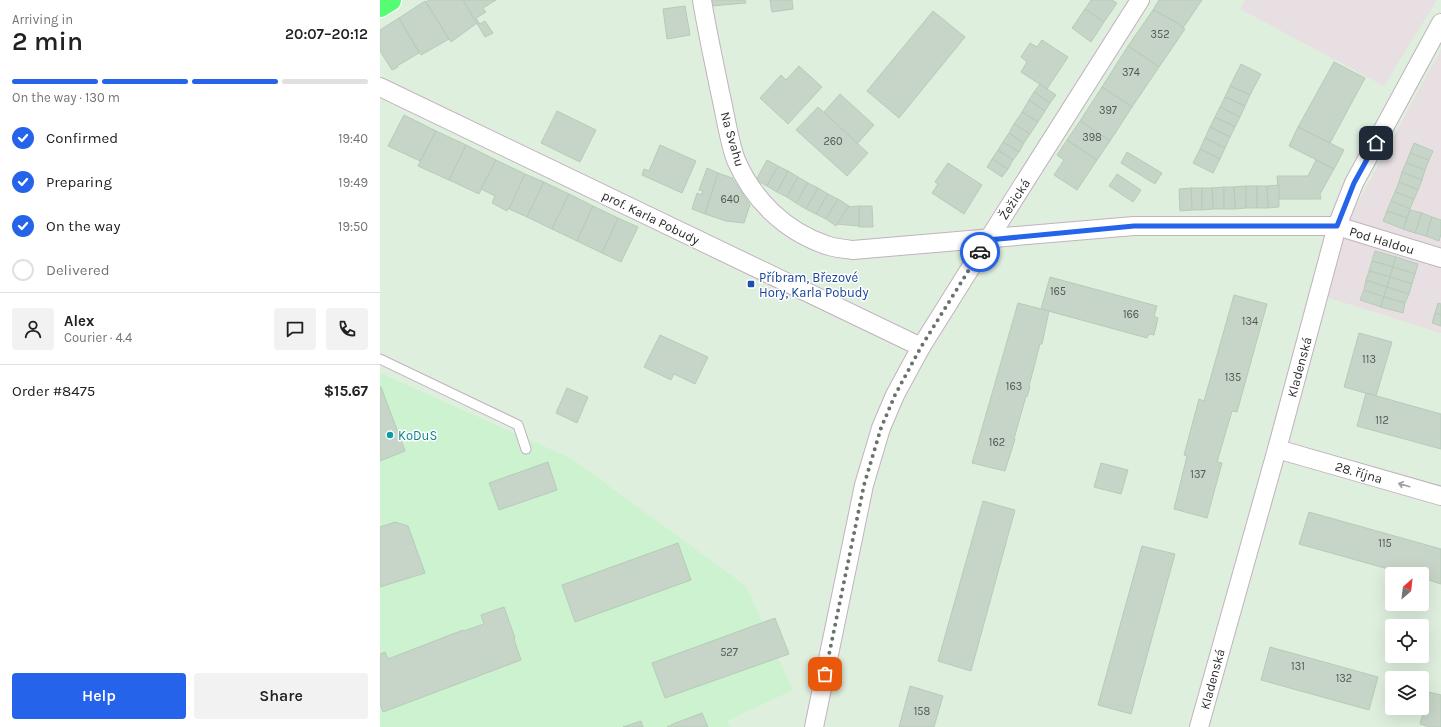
<!DOCTYPE html>
<meta charset="utf-8">
<style>
body{margin:0;font-family:Karla,sans-serif;background:#f2f2f2;color:#202124;height:100vh;display:flex;flex-direction:column;font-size:15px;white-space:nowrap}
*{box-sizing:border-box;margin:0}
p{font-size:13px;color:#757577}
.icon{flex:none;width:22px;height:22px;fill:none;stroke:currentColor;stroke-width:2;stroke-linecap:round;stroke-linejoin:round}
.map{position:relative;flex:1;overflow:hidden}
.details{display:flex;flex-direction:column;background:#fff;width:380px}
.details>*{flex:none}
.needle{width:26px;rotate:28deg}
.tools{position:absolute;left:1005px;top:567px;display:grid;gap:8px}
.tools a{display:grid;place-items:center;width:44px;height:44px;border-radius:4px;background:#fff;box-shadow:0 4px 16px #0002;font-size:20px}
.pin{position:absolute;display:grid;place-items:center;width:34px;height:34px;color:#fff;margin:-17px;border-radius:8px;box-shadow:0 2px 6px #0006}
.courier{position:absolute;display:grid;place-items:center;width:40px;height:40px;margin:-20px;border:3px solid #2563eb;border-radius:50%;background:#fff;color:#222;box-shadow:0 1px 5px #0007}
.summary em{font-style:normal;font-weight:600}
.summary div{display:flex;flex-direction:column-reverse}
.summary{display:flex;align-items:center;justify-content:space-between;height:68px;padding:0 12px}
h1{font-size:26px;font-weight:600;line-height:30px}
.bar{display:grid;grid-template-columns:repeat(4,1fr);gap:6px 4px;align-content:center;height:48px;padding:0 12px}
.bar i{height:5px;border-radius:3px;background:#e0e0e0}
.bar .on{background:#2563eb}
.bar p{grid-column:span 4}
.line{display:flex;align-items:center;gap:10px;padding:0 12px;border-top:1px solid #e0e0e0}
.line div{flex:1}
.round{display:grid;place-items:center;flex:none;width:42px;height:42px;border-radius:4px;background:#f2f2f2}
ol{padding:0 12px;list-style:none}
li{display:flex;align-items:center;gap:12px;height:44px}
li p{margin-inline-start:auto}
li .icon{padding:4px;border-radius:50%;background:#2563eb;color:#fff;stroke-width:4}
li:last-child{color:#757577}
li i{width:22px;height:22px;border:2px solid #e0e0e0;border-radius:50%}
.button{display:flex;gap:8px;margin-top:auto;padding:8px 12px}
.button a{flex:1;height:46px;border-radius:4px;background:#2563eb;color:#fff;font-size:16px;font-weight:600;line-height:46px;text-align:center}
.button a+a{background:#f2f2f2;color:#202124}
main{display:flex;flex:1;min-height:0}
.map>svg:first-child{display:block}
.industrial{fill:#e7dfe1}
.education{fill:#ccf2cf}
.building{fill:#c6d5c7;stroke:#b7cbb8}
.lines{fill:none;stroke-linecap:round;stroke-linejoin:round}
.service-casing{stroke:#c1b2be;stroke-width:11}
.minor-casing{stroke:#c1b2be;stroke-width:20}
.primary-casing{stroke:#fff;stroke-width:24}
.service{stroke:#fff;stroke-width:9}
.minor{stroke:#fff;stroke-width:18}
.primary{stroke:#56fc72;stroke-width:22}
.oneway{stroke:#a0a0a0}
.done{stroke:#6b716b;stroke-width:4;stroke-dasharray:0 7.2}
.route{stroke:#2563eb;stroke-width:5}
.transit-dot{fill:#1a4fb4;stroke:#fff;stroke-width:1.5}
.culture-dot{fill:#0f9aa8;stroke:#fff;stroke-width:1.5}
.labels{text-anchor:middle;stroke-width:3;stroke-linejoin:round;paint-order:stroke}
.number-label{font-size:11px;fill:#535754}
.street-label{font-size:13px;fill:#2d2d2d;stroke:#fff}
.transit-label{font-size:13px;fill:#164399;stroke:#fff;text-anchor:start}
.culture-label{font-size:13px;fill:#0d838f;stroke:#fff;text-anchor:start}
</style>
<main>
<section class="details">
<div class="summary"><div><h1>2 min</h1><p>Arriving in</p></div><em>20:07–20:12</em></div>
<div class="bar"><i class="on"></i><i class="on"></i><i class="on"></i><i></i><p>On the way · 130 m</p></div>
<ol>
<li><svg class="icon" aria-label="check" viewBox="0 0 24 24"><path d="M5 12l5 5 9-10"/></svg>Confirmed<p>19:40</p></li>
<li><svg class="icon" aria-label="check" viewBox="0 0 24 24"><path d="M5 12l5 5 9-10"/></svg>Preparing<p>19:49</p></li>
<li><svg class="icon" aria-label="check" viewBox="0 0 24 24"><path d="M5 12l5 5 9-10"/></svg>On the way<p>19:50</p></li>
<li><i></i>Delivered</li>
</ol>
<div class="line" style="height:72px"><a class="round"><svg class="icon" aria-label="person" viewBox="0 0 24 24"><circle cx="12" cy="8" r="4"/><path d="M4 21q1-7 8-7t8 7"/></svg></a><div><b>Alex</b><p>Courier · 4.4</p></div><a class="round"><svg class="icon" aria-label="chat" viewBox="0 0 24 24"><path d="M4 5h16v11H9l-5 4z"/></svg></a><a class="round"><svg class="icon" aria-label="phone" viewBox="0 0 24 24"><path d="M5 4h4l2 5-3 2q2 4 5 5l2-3 5 2v4C11 20 4 13 5 4z"/></svg></a></div>
<div class="line" style="height:52px"><div>Order #8475</div><b>$15.67</b></div>
<div class="button"><a>Help</a><a>Share</a></div>
</section>
<div class="map">
<svg width="1061" height="727" viewBox="0 0 1061 727">
<rect width="100%" height="100%" fill="#dfefde"/>
<g class="industrial">
<polygon points="865,0 1057,0 1004,86 860,9"/>
<polygon points="1061,49 1061,333 946,297 963,230"/>
</g>
<polygon class="education" points="0,373 192,459 366,586 413,690 347,721 350,727 0,727"/>
<g class="building">
<polygon points="49,0 83,0 97,23 71,42 46,2"/>
<polygon points="83,0 116,0 103,8 106,12 96,18 100,24 105,21 113,33 105,37"/>
<polygon points="330,0 365,0 366,3 331,6"/>
<polygon points="390,0 412,0 413,9 392,12"/>
<polygon points="711,0 732,0 737,3 724,22 705,9"/>
<polygon points="779,0 822,0 803,28 796,22 773,10"/>
<polygon points="45,1 69,39 41,55 19,18"/>
<polygon points="305,6 310,35 287,39 283,9"/>
<polygon points="705,9 724,22 711,42 692,28"/>
<polygon points="773,10 796,22 805,29 779,67 748,46"/>
<polygon points="553,11 585,37 519,118 487,91"/>
<polygon points="19,18 39,53 17,66 18,67 12,70 0,51 0,30"/>
<polygon points="662,40 688,57 667,89 641,72 647,62 641,57 650,43 657,47"/>
<polygon points="748,46 779,67 752,107 722,87"/>
<polygon points="954,62 985,78 950,143 918,127"/>
<polygon points="861,64 881,74 870,95 850,86"/>
<polygon points="419,66 442,87 408,124 380,98 401,75 406,80"/>
<polygon points="660,84 676,95 670,103 654,92"/>
<polygon points="850,86 870,95 865,106 845,97"/>
<polygon points="722,87 752,107 730,141 700,121"/>
<polygon points="654,92 670,103 665,111 649,100"/>
<polygon points="460,94 494,125 477,144 444,112"/>
<polygon points="845,97 865,106 860,117 840,107"/>
<polygon points="649,100 665,111 658,122 642,112"/>
<polygon points="438,107 488,153 467,176 416,130"/>
<polygon points="840,107 860,117 855,127 835,117"/>
<polygon points="177,111 216,130 200,162 161,143"/>
<polygon points="642,112 658,122 650,134 634,124"/>
<polygon points="24,115 56,131 40,161 8,146"/>
<polygon points="835,117 855,127 850,137 830,127"/>
<polygon points="700,121 730,141 717,160 687,140"/>
<polygon points="634,124 650,134 644,143 629,133"/>
<polygon points="830,127 850,137 845,148 825,138"/>
<polygon points="918,127 964,150 954,169 909,146"/>
<polygon points="56,131 86,145 69,180 38,166"/>
<polygon points="629,133 644,143 639,152 623,142"/>
<polygon points="825,138 845,148 840,159 820,149"/>
<polygon points="687,140 717,160 697,190 674,175 684,160 677,155"/>
<polygon points="623,142 639,152 633,160 618,150"/>
<polygon points="1034,143 1053,151 1049,160 1030,153"/>
<polygon points="86,145 116,160 99,194 69,180"/>
<polygon points="280,145 316,161 302,193 262,175 264,169 269,171"/>
<polygon points="820,149 840,159 833,173 813,163"/>
<polygon points="618,150 633,160 628,169 612,159"/>
<polygon points="747,152 782,173 775,184 741,163"/>
<polygon points="1030,153 1049,160 1045,170 1026,163"/>
<polygon points="612,159 628,169 622,177 607,167"/>
<polygon points="116,160 145,174 129,209 128,208 127,211 112,203 115,196 101,189"/>
<polygon points="387,160 398,166 387,186 376,180"/>
<polygon points="936,160 954,169 940,194 941,199 899,199 897,176 928,176"/>
<polygon points="568,163 602,185 584,214 552,193 558,184 555,182"/>
<polygon points="1026,163 1045,170 1042,180 1022,172"/>
<polygon points="398,166 408,171 397,192 387,186"/>
<polygon points="327,168 338,173 325,214 312,209 317,193 321,195 323,191 319,190"/>
<polygon points="408,171 418,177 407,197 397,192"/>
<polygon points="1022,172 1042,180 1038,190 1019,182"/>
<polygon points="338,173 352,178 370,205 364,223 346,221 325,214"/>
<polygon points="145,174 164,182 147,217 129,209"/>
<polygon points="737,174 761,190 753,202 729,186"/>
<polygon points="418,177 428,183 416,203 407,197"/>
<polygon points="164,182 189,194 172,229 147,217"/>
<polygon points="1019,182 1038,190 1034,199 1015,192"/>
<polygon points="428,183 438,188 426,209 416,203"/>
<polygon points="899,185 899,207 888,208 887,186"/>
<polygon points="866,186 866,208 855,209 854,187"/>
<rect x="866" y="186" width="11" height="22"/>
<polygon points="877,186 887,186 888,208 877,208"/>
<polygon points="844,187 844,209 833,209 832,188"/>
<polygon points="844,187 854,187 855,209 844,209"/>
<polygon points="438,188 448,194 436,214 426,209"/>
<polygon points="811,188 822,188 822,210 812,210"/>
<polygon points="811,188 812,210 800,211 799,189"/>
<polygon points="822,188 832,188 833,209 822,210"/>
<polygon points="1015,192 1034,199 1030,209 1011,201"/>
<polygon points="189,194 213,206 197,241 172,229"/>
<polygon points="448,194 458,199 446,219 436,214"/>
<polygon points="458,199 469,206 456,226 446,219"/>
<polygon points="1011,201 1030,209 1027,218 1007,211"/>
<polygon points="213,206 238,218 222,253 197,241"/>
<polygon points="479,206 492,206 493,227 479,227"/>
<polygon points="479,206 479,226 457,224 468,207"/>
<polygon points="1030,210 1042,213 1035,233 1023,229"/>
<polygon points="1007,211 1027,218 1023,229 1003,221"/>
<polygon points="1042,213 1052,217 1046,236 1035,233"/>
<polygon points="1052,217 1061,220 1061,234 1059,241 1046,236"/>
<polygon points="238,218 258,227 241,262 222,253"/>
<polygon points="995,251 1016,257 1013,267 992,261"/>
<polygon points="1016,257 1038,264 1035,274 1013,267"/>
<polygon points="992,261 1013,267 1010,277 989,271"/>
<polygon points="1013,267 1035,274 1032,284 1010,277"/>
<polygon points="989,271 1010,277 1007,287 986,280"/>
<polygon points="670,277 777,306 774,316 778,318 774,335 769,334 767,338 661,309"/>
<polygon points="1010,277 1032,284 1029,294 1007,287"/>
<polygon points="986,280 1007,287 1004,297 984,290"/>
<polygon points="1007,287 1029,294 1025,303 1004,297"/>
<polygon points="984,290 1004,297 1001,307 980,300"/>
<polygon points="854,295 887,304 857,412 852,411 837,462 842,463 827,518 794,509 807,456 804,455 819,399 824,401"/>
<polygon points="1004,297 1025,303 1023,313 1001,307"/>
<polygon points="638,303 669,311 662,344 660,344 649,386 650,387 647,397 646,396 634,439 635,439 625,471 592,463"/>
<polygon points="1058,303 1061,304 1061,315 1055,313"/>
<polygon points="1055,313 1061,315 1061,326 1052,323"/>
<polygon points="979,333 1012,342 996,396 964,387"/>
<polygon points="280,335 328,357 315,384 294,374 291,380 264,367"/>
<polygon points="0,387 1,387 25,451 0,461"/>
<polygon points="187,388 208,397 197,423 176,413"/>
<polygon points="986,393 1061,414 1061,449 977,426"/>
<polygon points="168,462 177,490 119,510 109,483"/>
<polygon points="721,463 748,470 741,494 714,487"/>
<polygon points="603,501 635,510 591,671 558,661"/>
<polygon points="929,512 1061,549 1061,584 1042,578 1042,574 1026,574 919,544"/>
<polygon points="15,522 28,526 45,573 0,587 0,527"/>
<polygon points="298,543 311,580 195,622 182,585"/>
<polygon points="762,546 795,554 751,714 718,705"/>
<polygon points="124,607 135,638 134,639 141,660 3,712 0,704 0,654 5,652 8,659 83,630 84,631 104,624 101,615"/>
<polygon points="395,618 409,654 285,698 272,663"/>
<polygon points="890,647 998,677 989,710 881,680"/>
<polygon points="530,686 563,696 554,727 519,727"/>
<polygon points="1049,692 1061,695 1061,727 1050,727 1040,724"/>
<polygon points="322,713 328,727 287,727 293,724"/>
<polygon points="261,721 263,727 243,727"/>
</g>
<g class="lines">
<defs>
<polyline id="service" points="0,359 138,425 146,449"/>
<g id="minor">
<path d="M 322,0 C 327,31 334,62 340,92 C 345,113 349,142 356,160 C 373,200 405,231 446,245 C 454,248 464,249 473,250 L 754,226 L 957,226 L 1061,258"/>
<polyline points="0,87 541,347"/>
<polyline points="897,449 1061,496"/>
<polyline points="434,727 484,485 501,428 515,395 541,347 608,240 760,0"/>
<polyline points="819,727 897,449 957,226 974,183 1061,23"/>
</g>
<polyline id="primary" points="0,6 10,0"/>
</defs>
<use href="#service" class="service-casing"/>
<use href="#minor" class="minor-casing"/>
<use href="#primary" class="primary-casing"/>
<use href="#service" class="service"/>
<use href="#minor" class="minor"/>
<use href="#primary" class="primary"/>
</g>
<defs><path id="oneway-shaft" d="M-6 0H5M1.5-3L5.5 0L1.5 3" fill="none" stroke-width="1.6" stroke-linecap="round" stroke-linejoin="round"/></defs>
<use class="oneway" href="#oneway-shaft" transform="translate(1024 485) rotate(-164)"/>
<g class="lines">
<polyline class="done" points="445,674 484,485 501,428 515,395 541,347 600,252"/>
<polyline class="route" points="600,252 608,240 754,226 957,226 974,183 996,143"/>
</g>
<rect class="transit-dot" x="367" y="280" width="8" height="8" rx="2"/>
<circle class="culture-dot" cx="10" cy="435" r="4"/>
<g class="labels">
<g class="number-label">
<text x="780" y="38">352</text>
<text x="751" y="76">374</text>
<text x="728" y="114">397</text>
<text x="712" y="141">398</text>
<text x="453" y="145">260</text>
<text x="350" y="203">640</text>
<text x="678" y="295">165</text>
<text x="751" y="318">166</text>
<text x="870" y="325">134</text>
<text x="989" y="363">113</text>
<text x="853" y="381">135</text>
<text x="634" y="390">163</text>
<text x="1002" y="424">112</text>
<text x="617" y="446">162</text>
<text x="818" y="478">137</text>
<text x="1005" y="547">115</text>
<text x="349" y="656">527</text>
<text x="918" y="670">131</text>
<text x="964" y="682">132</text>
<text x="542" y="715">158</text>
</g>
<g class="street-label">
<text transform="translate(353 139) rotate(74)" y="5">Na Svahu</text>
<text transform="translate(634 199) rotate(-57)" y="5">Žežická</text>
<text transform="translate(271 217) rotate(26)" y="5">prof. Karla Pobudy</text>
<text transform="translate(1002 240) rotate(17)" y="5">Pod Haldou</text>
<text transform="translate(919 367) rotate(-75)" y="5">Kladenská</text>
<text transform="translate(979 472) rotate(16)" y="5">28. října</text>
<text transform="translate(832 679) rotate(-75)" y="5">Kladenská</text>
</g>
<g class="transit-label">
<text x="379" y="282">Příbram, Březové<tspan x="379" dy="15">Hory, Karla Pobudy</tspan></text>
</g>
<g class="culture-label">
<text x="18" y="440">KoDuS</text>
</g>
</g>
</svg>
<div class="tools">
<a><svg class="needle" viewBox="-14 -14 28 28"><path d="M0-13l5 13h-10z" fill="#e53935"/><path d="M0 13l5-13h-10z" fill="#757577"/></svg></a>
<a><svg class="icon" aria-label="locate" viewBox="0 0 24 24"><circle cx="12" cy="12" r="6"/><path d="M12 2v4M12 18v4M2 12h4M18 12h4"/></svg></a>
<a><svg class="icon" aria-label="layers" viewBox="0 0 24 24"><path d="M12 4l9 5-9 5-9-5zM3 14l9 5 9-5"/></svg></a>
</div>
<div class="pin" style="left:445px;top:674px;background:#ea580c"><svg class="icon" aria-label="bag" viewBox="0 0 24 24"><path d="M5 8h14l-1 12H6zM9 8a3 3 0 0 1 6 0"/></svg></div>
<div class="pin" style="left:996px;top:143px;background:#1f2937"><svg class="icon" aria-label="home" viewBox="0 0 24 24"><path d="M3 11l9-7 9 7M6 9v11h12V9"/></svg></div>
<div class="courier" style="left:600px;top:252px"><svg class="icon" aria-label="car" viewBox="0 0 24 24"><path d="M5 17H2v-5l4-1 3-4h7l3 4 3 1v5h-3M9 17h6M6 11h13"/><circle cx="7" cy="17" r="2"/><circle cx="17" cy="17" r="2"/></svg></div>
</div>
</main>
